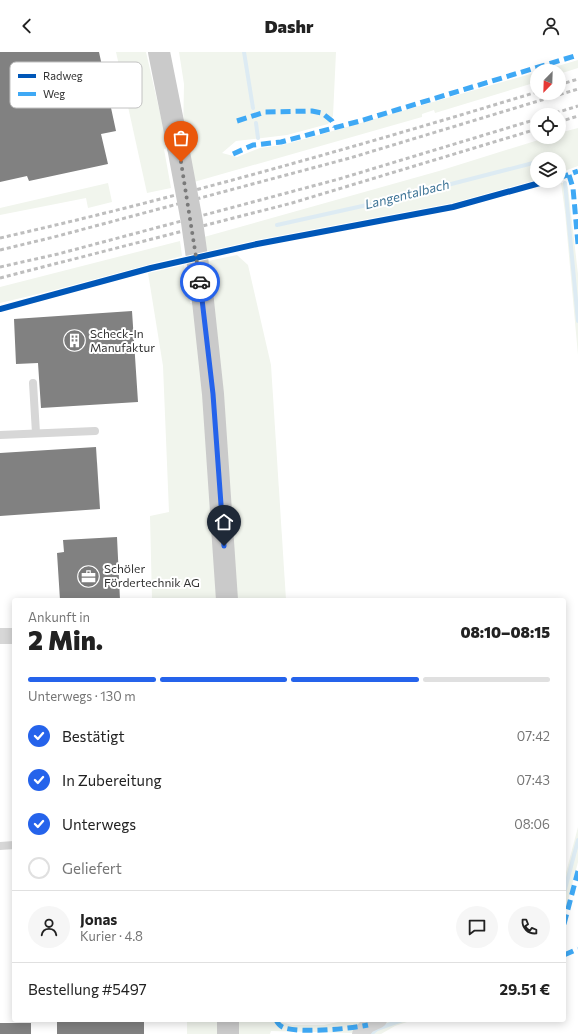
<!DOCTYPE html>
<html lang="de">
<meta charset="utf-8">
<style>
body{margin:0;font-family:Commissioner,sans-serif;background:#f6f6f6;color:#222;height:100vh;display:flex;flex-direction:column;font-size:15px;white-space:nowrap}
*{box-sizing:border-box;margin:0}
p{font-size:13px;color:#767676}
.icon{flex:none;width:22px;height:22px;fill:none;stroke:currentColor;stroke-width:2;stroke-linecap:round;stroke-linejoin:round}
.map{position:relative;flex:1;overflow:hidden}
.panel{position:absolute;left:12px;top:546px;width:554px;height:424px;display:flex;flex-direction:column;background:#fff;border-radius:4px;box-shadow:0 2px 10px #0003}
.panel>*{flex:none}
.needle{width:26px;rotate:203deg}
.buttons{position:absolute;left:530px;top:12px;display:grid;gap:8px}
.buttons a{display:grid;place-items:center;width:36px;height:36px;border-radius:50%;background:#fff;box-shadow:0 2px 10px #0003;font-size:20px}
.pin{position:absolute;display:grid;place-items:center;width:34px;height:34px;color:#fff;margin:-41px -17px;border-radius:50% 50% 50% 0;rotate:-45deg;box-shadow:0 0 4px #0007}
.pin .icon{rotate:45deg}
.courier{position:absolute;display:grid;place-items:center;width:40px;height:40px;margin:-20px;border:3px solid #2563eb;border-radius:50%;background:#fff;color:#222;box-shadow:0 1px 5px #0007}
.headline em{font-style:normal;font-weight:800}
.headline div{display:flex;flex-direction:column-reverse}
.headline{display:flex;align-items:center;justify-content:space-between;height:68px;padding:0 16px}
h1{font-size:26px;font-weight:800;line-height:30px}
.bar{display:grid;grid-template-columns:repeat(4,1fr);gap:6px 4px;align-content:center;height:48px;padding:0 16px}
.bar i{height:5px;border-radius:3px;background:#e0e0e0}
.bar .on{background:#2563eb}
.bar p{grid-column:span 4}
.line{display:flex;align-items:center;gap:10px;padding:0 16px;border-top:1px solid #e0e0e0}
.line div{flex:1}
.round{display:grid;place-items:center;flex:none;width:42px;height:42px;border-radius:21px;background:#f6f6f6}
ol{padding:0 16px;list-style:none}
li{display:flex;align-items:center;gap:12px;height:44px}
li p{margin-inline-start:auto}
li .icon{padding:4px;border-radius:50%;background:#2563eb;color:#fff;stroke-width:4}
li:last-child{color:#767676}
li i{width:22px;height:22px;border:2px solid #e0e0e0;border-radius:50%}
header{display:flex;justify-content:space-between;align-items:center;height:52px;padding:0 16px;background:#fff;font-size:18px;font-weight:800}
.map>svg:first-child{display:block}
.green{fill:#f1f5ed}
.lines{fill:none;stroke-linecap:round;stroke-linejoin:round}
.stream{stroke:#ddebf3;stroke-width:4}
.building{fill:#818181}
.service{stroke:#d7d7d7;stroke-width:8}
.minor{stroke:#d7d7d7;stroke-width:16}
.primary{stroke:#cacaca;stroke-width:22}
.rail{stroke:#bebebe;stroke-width:3;stroke-dasharray:4 3;stroke-linecap:butt}
.primary-bridge{stroke:#cacaca;stroke-width:22}
.quiet{stroke:#3fa9f5;stroke-width:5;stroke-dasharray:10 5;stroke-linecap:butt}
.cycleway-casing{stroke:#fff;stroke-width:8}
.cycleway{stroke:#0057b8;stroke-width:6}
.done{stroke:#7a7a7a;stroke-width:4;stroke-dasharray:0 7.2}
.route{stroke:#2563eb;stroke-width:5}
.labels{text-anchor:middle;stroke-width:4;stroke-linejoin:round;paint-order:stroke}
.poi-label{font-size:12px;fill:#333;stroke:#fff;text-anchor:start}
.water-label{font-size:13px;font-style:italic;fill:#3f7597;stroke:#fff}
.key{fill:#fff;stroke:#c2c2c2;stroke-width:1}
.key-label{font-size:11px;fill:#333}
</style>
<header><svg class="icon" aria-label="back" viewBox="0 0 24 24"><path d="M15 5l-7 7 7 7"/></svg>Dashr<svg class="icon" aria-label="person" viewBox="0 0 24 24"><circle cx="12" cy="8" r="4"/><path d="M4 21q1-7 8-7t8 7"/></svg></header>
<div class="map">
<svg width="578" height="982" viewBox="0 0 578 982">
<rect width="100%" height="100%" fill="#fff"/>
<g class="green">
<polygon points="116,0 146,0 168,96 164,97 171,136 147,141"/>
<polygon points="179,0 336,0 333,64 328,72 287,83 236,89 222,101 237,105 260,96 282,93 312,85 537,20 537,30 435,61 434,58 422,62 422,65 194,130 183,86 184,32"/>
<polygon points="578,8 578,16 559,22 559,19 541,19"/>
<polygon points="578,76 578,114 559,121 559,107 537,107 537,128 452,152 206,201 204,185 439,119 548,85 559,85 559,81"/>
<polygon points="108,131 112,150 88,156 86,146 0,163 0,156"/>
<polygon points="561,131 565,131 568,135 578,222 578,303 565,160"/>
<polygon points="180,189 182,204 63,236 0,251 0,235"/>
<polygon points="237,203 248,213 271,313 286,548 234,548 208,209"/>
<polygon points="184,213 190,251 194,251 203,328 217,548 152,548 150,464 169,460 163,314 148,221"/>
<polygon points="578,775 578,810 564,864 564,828"/>
<rect x="187" y="968" width="33" height="14"/>
<polygon points="236,968 280,968 281,970 292,973 324,973 348,968 368,968 353,981 271,979 270,982 236,982"/>
<polygon points="391,968 413,968 395,974 381,982 364,982 375,974"/>
</g>
<g class="lines">
<g class="stream">
<polyline points="244,0 253,56"/>
<polyline points="256,71 258,86"/>
<polyline points="565,131 578,269"/>
<polyline points="277,173 385,149 537,110"/>
<polyline points="564,841 578,788"/>
<polyline points="371,982 377,977 402,968"/>
</g>
</g>
<g class="building">
<polygon points="0,0 99,0 116,79 101,82 108,112 29,129 27,124 0,130"/>
<polygon points="132,259 138,350 41,356 38,311 16,312 14,267"/>
<polygon points="96,395 100,457 0,464 0,401"/>
<polygon points="117,485 120,548 60,548 57,501 64,500 63,488"/>
<rect x="57" y="968" width="87" height="14"/>
<rect x="0" y="971" width="31" height="11"/>
</g>
<g class="lines">
<g class="service">
<polyline points="33,331 36,381"/>
<polyline points="0,383 95,379"/>
<polyline points="0,794 14,793"/>
</g>
<g class="minor">
<polyline points="0,584 14,584"/>
<polyline points="360,982 368,973 379,968"/>
</g>
<g class="primary">
<polyline points="159,0 178,95"/>
<polyline points="203,249 213,342 227,548"/>
<polyline points="228,982 228,968"/>
</g>
<g class="rail">
<polyline points="559,33 578,27"/>
<polyline points="549,63 578,54"/>
<polyline points="559,70 578,64"/>
<path d="M 0,186 C 181,145 359,94 537,40"/>
<polyline points="0,198 54,185 350,106 578,37"/>
<polyline points="0,215 58,202 339,127 537,67"/>
<polyline points="0,226 292,151 537,77"/>
</g>
<polyline class="primary-bridge" points="178,95 192,170 203,249"/>
<g class="quiet">
<polyline points="237,69 265,60 312,59 322,61 332,69 335,75"/>
<polyline points="233,102 253,93 281,90 360,69 578,3"/>
<polyline points="569,123 573,136 578,192"/>
<polyline points="559,126 578,119"/>
<polyline points="564,872 578,819"/>
<polyline points="564,903 578,897"/>
<path d="M 276,968 C 278,972 281,975 285,976 C 303,981 349,977 368,973"/>
</g>
<defs>
<polyline id="cycleway" points="0,257 151,216 257,192 453,155 547,129"/>
</defs>
<use href="#cycleway" class="cycleway-casing"/>
<use href="#cycleway" class="cycleway"/>
</g>
<g class="lines">
<polyline class="done" points="181,110 200,230"/>
<polyline class="route" points="200,230 213,342 224,494"/>
</g>
<defs>
<symbol id="building-disc" viewBox="-11 -11 22 22"><circle r="9.5" fill="#7a7a7a" stroke="#fff"/><path d="M-4-6H4V6H1V3H-1V6H-4ZM-2.5-4.3h1.7v1.8h-1.7ZM.8-4.3h1.7v1.8H.8ZM-2.5-1h1.7V.8h-1.7ZM.8-1h1.7V.8H.8Z" fill="#fff"/></symbol>
<symbol id="office-disc" viewBox="-11 -11 22 22"><circle r="9.5" fill="#7a7a7a" stroke="#fff"/><path d="M-6-3h4V-5.5h4V-3h4V5H-6ZM-1-4.5V-3h2v-1.5ZM-6 0V1H6V0Z" fill="#fff"/></symbol>
</defs>
<g fill-rule="evenodd">
<use href="#building-disc" x="62" y="276" width="25" height="25"/>
<use href="#office-disc" x="76" y="512" width="25" height="25"/>
</g>
<g class="labels">
<g class="poi-label">
<text x="90" y="286">Scheck-In<tspan x="90" dy="14">Manufaktur</tspan></text>
<text x="104" y="521">Schöler<tspan x="104" dy="14">Fördertechnik AG</tspan></text>
</g>
<g class="water-label">
<text transform="translate(407 142) rotate(-14)" y="5">Langentalbach</text>
</g>
</g>
<rect x="10" y="10" width="132" height="46" rx="6" class="key"/>
<rect x="18" y="22" width="18" height="4" fill="#0057b8"/>
<rect x="18" y="40" width="18" height="4" fill="#3fa9f5"/>
<g class="key-label">
<text x="43" y="28">Radweg</text>
<text x="43" y="46">Weg</text>
</g>
</svg>
<div class="buttons">
<a><svg class="needle" viewBox="-14 -14 28 28"><path d="M0-13l5 13h-10z" fill="#e53935"/><path d="M0 13l5-13h-10z" fill="#767676"/></svg></a>
<a><svg class="icon" aria-label="locate" viewBox="0 0 24 24"><circle cx="12" cy="12" r="6"/><path d="M12 2v4M12 18v4M2 12h4M18 12h4"/></svg></a>
<a><svg class="icon" aria-label="layers" viewBox="0 0 24 24"><path d="M12 4l9 5-9 5-9-5zM3 14l9 5 9-5"/></svg></a>
</div>
<div class="pin" style="left:181px;top:110px;background:#ea580c"><svg class="icon" aria-label="bag" viewBox="0 0 24 24"><path d="M5 8h14l-1 12H6zM9 8a3 3 0 0 1 6 0"/></svg></div>
<div class="pin" style="left:224px;top:494px;background:#1f2937"><svg class="icon" aria-label="home" viewBox="0 0 24 24"><path d="M3 11l9-7 9 7M6 9v11h12V9"/></svg></div>
<div class="courier" style="left:200px;top:230px"><svg class="icon" aria-label="car" viewBox="0 0 24 24"><path d="M5 17H2v-5l4-1 3-4h7l3 4 3 1v5h-3M9 17h6M6 11h13"/><circle cx="7" cy="17" r="2"/><circle cx="17" cy="17" r="2"/></svg></div>
<section class="panel">
<div class="headline"><div><h1>2 Min.</h1><p>Ankunft in</p></div><em>08:10–08:15</em></div>
<div class="bar"><i class="on"></i><i class="on"></i><i class="on"></i><i></i><p>Unterwegs · 130 m</p></div>
<ol>
<li><svg class="icon" aria-label="check" viewBox="0 0 24 24"><path d="M5 12l5 5 9-10"/></svg>Bestätigt<p>07:42</p></li>
<li><svg class="icon" aria-label="check" viewBox="0 0 24 24"><path d="M5 12l5 5 9-10"/></svg>In Zubereitung<p>07:43</p></li>
<li><svg class="icon" aria-label="check" viewBox="0 0 24 24"><path d="M5 12l5 5 9-10"/></svg>Unterwegs<p>08:06</p></li>
<li><i></i>Geliefert</li>
</ol>
<div class="line" style="height:72px"><a class="round"><svg class="icon" aria-label="person" viewBox="0 0 24 24"><circle cx="12" cy="8" r="4"/><path d="M4 21q1-7 8-7t8 7"/></svg></a><div><b>Jonas</b><p>Kurier · 4.8</p></div><a class="round"><svg class="icon" aria-label="chat" viewBox="0 0 24 24"><path d="M4 5h16v11H9l-5 4z"/></svg></a><a class="round"><svg class="icon" aria-label="phone" viewBox="0 0 24 24"><path d="M5 4h4l2 5-3 2q2 4 5 5l2-3 5 2v4C11 20 4 13 5 4z"/></svg></a></div>
<div class="line" style="height:52px"><div>Bestellung #5497</div><b>29.51 €</b></div>
</section>
</div>
